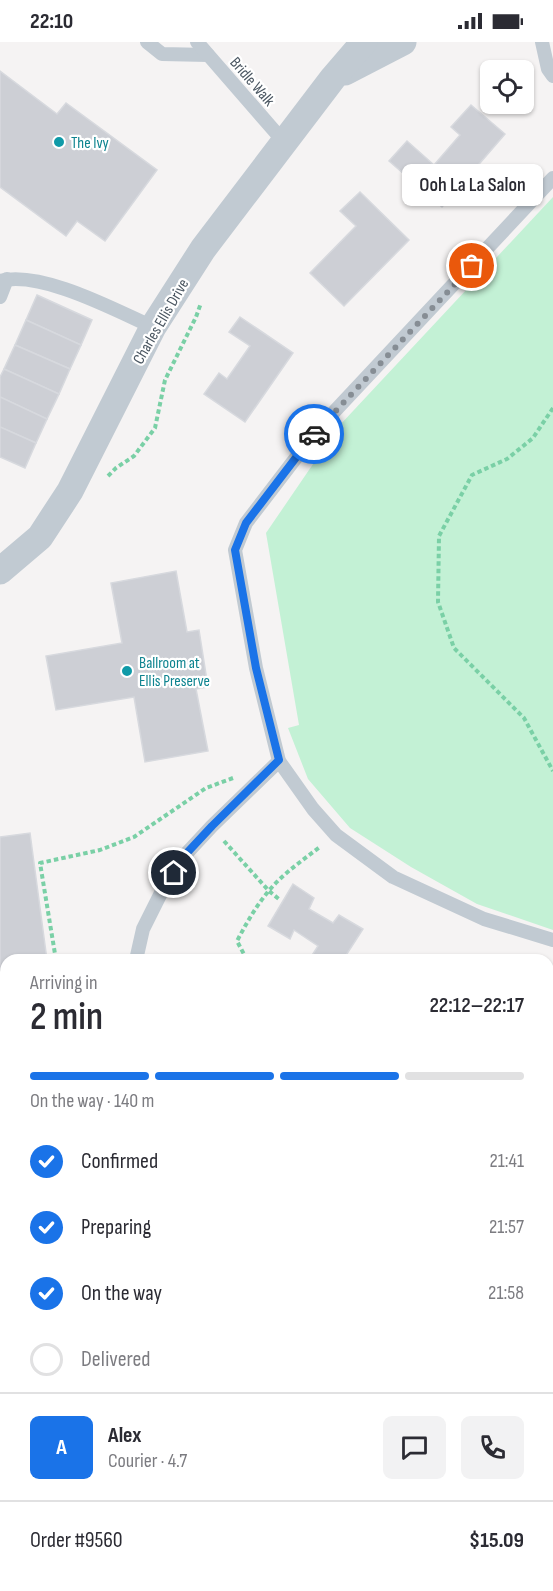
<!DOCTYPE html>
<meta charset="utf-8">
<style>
body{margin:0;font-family:"Sofia Sans Condensed",sans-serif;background:#f2f2f3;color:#2b2b33;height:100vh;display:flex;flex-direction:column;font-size:22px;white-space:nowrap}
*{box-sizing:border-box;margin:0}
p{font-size:20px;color:#7c7c81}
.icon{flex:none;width:33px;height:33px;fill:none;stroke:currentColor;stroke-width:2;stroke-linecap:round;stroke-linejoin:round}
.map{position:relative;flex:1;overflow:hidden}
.drawer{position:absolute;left:0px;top:912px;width:554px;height:638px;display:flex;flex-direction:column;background:#fff;border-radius:18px 18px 0 0;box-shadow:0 2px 4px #0004}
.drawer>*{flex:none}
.controls{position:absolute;left:480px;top:18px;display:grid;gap:12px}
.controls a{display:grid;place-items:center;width:54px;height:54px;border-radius:9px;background:#fff;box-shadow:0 2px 4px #0004;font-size:30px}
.pin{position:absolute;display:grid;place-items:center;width:51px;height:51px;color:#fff;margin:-26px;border:3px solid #fff;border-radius:50%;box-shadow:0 2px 6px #0007}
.courier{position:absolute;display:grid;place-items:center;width:60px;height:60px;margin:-30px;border:4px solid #1a73e8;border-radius:50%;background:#fff;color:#222;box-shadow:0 2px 8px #0007}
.bubble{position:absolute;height:42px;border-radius:9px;background:#fff;box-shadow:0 2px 4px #0004;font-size:20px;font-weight:600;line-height:42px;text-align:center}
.summary em{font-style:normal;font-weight:600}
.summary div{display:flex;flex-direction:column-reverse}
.summary{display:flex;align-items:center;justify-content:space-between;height:102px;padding:0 30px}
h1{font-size:39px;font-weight:600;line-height:45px}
.bar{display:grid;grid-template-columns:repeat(4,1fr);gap:9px 6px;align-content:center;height:72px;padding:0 30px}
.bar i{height:8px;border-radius:4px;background:#e1e1e2}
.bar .selected{background:#1a73e8}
.bar p{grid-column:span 4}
.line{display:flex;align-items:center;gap:15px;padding:0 30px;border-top:2px solid #e1e1e2}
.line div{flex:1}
.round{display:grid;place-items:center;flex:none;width:63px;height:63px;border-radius:9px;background:#f2f2f3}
ol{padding:0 30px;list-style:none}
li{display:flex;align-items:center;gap:18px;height:66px}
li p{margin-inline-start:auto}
li .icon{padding:6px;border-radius:50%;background:#1a73e8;color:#fff;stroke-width:4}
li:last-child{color:#7c7c81}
li i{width:33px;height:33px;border:3px solid #e1e1e2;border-radius:50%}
.status{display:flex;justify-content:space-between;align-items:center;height:42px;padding:0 30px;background:#fff;direction:ltr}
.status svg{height:16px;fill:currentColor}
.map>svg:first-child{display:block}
.green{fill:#c3f1d5}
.building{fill:#cdcfd5;stroke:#d7d9de;stroke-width:1.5}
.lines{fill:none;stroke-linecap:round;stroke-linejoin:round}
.path{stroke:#7ad0a6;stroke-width:4;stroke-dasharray:4.5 3;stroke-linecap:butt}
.lane{stroke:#c1cad2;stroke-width:14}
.street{stroke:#c1cad2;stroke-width:27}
.done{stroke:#868d94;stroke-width:6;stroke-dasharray:0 10.8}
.route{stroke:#1a73e8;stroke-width:8}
.culture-dot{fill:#0f9aa8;stroke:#fff;stroke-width:2}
.labels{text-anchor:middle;stroke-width:4.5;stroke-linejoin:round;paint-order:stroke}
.street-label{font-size:16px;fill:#4a5661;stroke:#fff}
.culture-label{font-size:16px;fill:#0d838f;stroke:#fff;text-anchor:start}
</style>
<div class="status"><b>22:10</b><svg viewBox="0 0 49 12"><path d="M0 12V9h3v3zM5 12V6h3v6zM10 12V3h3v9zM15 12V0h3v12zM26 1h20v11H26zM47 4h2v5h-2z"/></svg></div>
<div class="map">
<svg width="553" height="1549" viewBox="0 0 553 1549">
<rect width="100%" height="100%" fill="#f5f3f3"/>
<polygon class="green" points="553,155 553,888 477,862 411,825 350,786 308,737 288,686 299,683 266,491 339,384"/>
<g class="building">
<polygon points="0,29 57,72 66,61 157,128 105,199 77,179 66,194 0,145"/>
<polygon points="471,63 505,92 442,165 389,119 407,99 434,123 460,93 451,85"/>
<polygon points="360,150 409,198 344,264 310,231 356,184 340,169"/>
<polygon points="37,253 92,278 81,303 26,278"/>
<polygon points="240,275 293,311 245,380 204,352 219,331 227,337 250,304 229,290"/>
<polygon points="26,278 81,303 70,327 15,303"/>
<polygon points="15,303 70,327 59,352 4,327"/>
<polygon points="4,327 59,352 47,377 0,355 0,335"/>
<polygon points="0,355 47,377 36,401 0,385"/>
<polygon points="0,385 36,401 25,426 0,415"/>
<polygon points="176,529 187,590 199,588 208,645 196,647 208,709 145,720 134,655 56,668 46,614 122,601 111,541"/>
<polygon points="30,791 47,918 6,918 6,941 0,942 0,795"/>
<polygon points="293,842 314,856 309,867 333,881 339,873 363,887 343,918 309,918 318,904 294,888 290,897 268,884"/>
<polygon points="549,968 553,969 553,1014 548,1013 548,976"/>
<polygon points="6,1099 6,1413 0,1414 0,1101"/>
<polygon points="553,1394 553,1549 188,1549 187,1544 548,1544 548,1395"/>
<polygon points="6,1539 6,1544 121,1544 122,1549 0,1549 0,1541"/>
</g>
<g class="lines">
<g class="path">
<polyline points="553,366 533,396 507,417 472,433 439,494 438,560 454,606 524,676 553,729"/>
<polyline points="108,434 116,426 134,414 155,386 165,338 196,275 201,261"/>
<polyline points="224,799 269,849 280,858"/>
<polyline points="56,918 40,821 100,808 134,795 206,746 233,736"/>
<path d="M 247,918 L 237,899 C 246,882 255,866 267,851 C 282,832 302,819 321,804"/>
<polyline points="548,1098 553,1099"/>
<polyline points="548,1347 553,1346"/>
<polyline points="177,1544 179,1549"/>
</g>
<g class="lane">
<polyline points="147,0 162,12 208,13"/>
<polyline points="197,0 284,100"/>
<polyline points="542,0 548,27 553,34"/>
<polyline points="553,136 318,387 246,481 235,508 256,626 279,719 313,767 336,793 393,835 484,877 553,898"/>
<path d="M 0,239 C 41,228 115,268 153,285"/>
<polyline points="0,255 7,237"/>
<polyline points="136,918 143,887 162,849 185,813 212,784 279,719"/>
<polyline points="0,1023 6,1022"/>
<polyline points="548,1143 553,1143"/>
</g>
<g class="street">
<polyline points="345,30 403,0"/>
<polyline points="0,529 40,495 70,449 153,285 203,207 333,36 364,0"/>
</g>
</g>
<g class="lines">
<polyline class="done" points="314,392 472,224"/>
<polyline class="route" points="174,831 185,813 212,784 279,718 256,626 235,508 246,481 314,392"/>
</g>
<g class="culture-dot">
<circle cx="59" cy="100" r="6"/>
<circle cx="127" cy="629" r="6"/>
</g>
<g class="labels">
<g class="street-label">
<text transform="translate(253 39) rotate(49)" y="6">Bridle Walk</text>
<text transform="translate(160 279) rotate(-60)" y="6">Charles Ellis Drive</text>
</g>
<g class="culture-label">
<text x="71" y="106">The Ivy</text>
<text x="139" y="626">Ballroom at<tspan x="139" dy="18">Ellis Preserve</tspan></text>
</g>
</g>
</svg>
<div class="controls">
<a><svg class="icon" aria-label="locate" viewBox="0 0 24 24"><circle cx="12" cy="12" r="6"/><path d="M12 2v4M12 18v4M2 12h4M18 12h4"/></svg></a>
</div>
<div class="pin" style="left:472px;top:224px;background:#ea580c"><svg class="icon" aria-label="bag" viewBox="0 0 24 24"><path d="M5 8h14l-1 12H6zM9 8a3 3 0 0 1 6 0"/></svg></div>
<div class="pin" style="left:174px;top:831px;background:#1f2937"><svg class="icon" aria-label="home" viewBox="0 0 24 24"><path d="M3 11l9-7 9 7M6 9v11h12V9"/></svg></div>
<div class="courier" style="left:314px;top:392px"><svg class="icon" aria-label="car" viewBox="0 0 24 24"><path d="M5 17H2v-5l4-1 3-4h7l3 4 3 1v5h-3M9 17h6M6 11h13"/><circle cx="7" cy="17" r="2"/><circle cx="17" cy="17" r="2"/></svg></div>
<div class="bubble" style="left:402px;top:122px;width:141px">Ooh La La Salon</div>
<section class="drawer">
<div class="summary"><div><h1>2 min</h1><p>Arriving in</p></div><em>22:12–22:17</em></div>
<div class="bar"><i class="selected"></i><i class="selected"></i><i class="selected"></i><i></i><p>On the way · 140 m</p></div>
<ol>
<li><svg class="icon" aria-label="check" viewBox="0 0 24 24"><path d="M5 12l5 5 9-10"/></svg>Confirmed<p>21:41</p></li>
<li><svg class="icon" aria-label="check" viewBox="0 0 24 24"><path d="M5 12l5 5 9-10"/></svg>Preparing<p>21:57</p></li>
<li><svg class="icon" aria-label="check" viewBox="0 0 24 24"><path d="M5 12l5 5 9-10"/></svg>On the way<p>21:58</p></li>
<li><i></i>Delivered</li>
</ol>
<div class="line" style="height:108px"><b class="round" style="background:#1a73e8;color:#fff">A</b><div><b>Alex</b><p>Courier · 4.7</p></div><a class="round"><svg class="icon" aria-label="chat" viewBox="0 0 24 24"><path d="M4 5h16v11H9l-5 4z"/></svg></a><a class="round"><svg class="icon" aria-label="phone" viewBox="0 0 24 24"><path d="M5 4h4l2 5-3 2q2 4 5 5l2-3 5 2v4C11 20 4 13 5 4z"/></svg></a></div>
<div class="line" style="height:78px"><div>Order #9560</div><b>$15.09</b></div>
</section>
</div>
